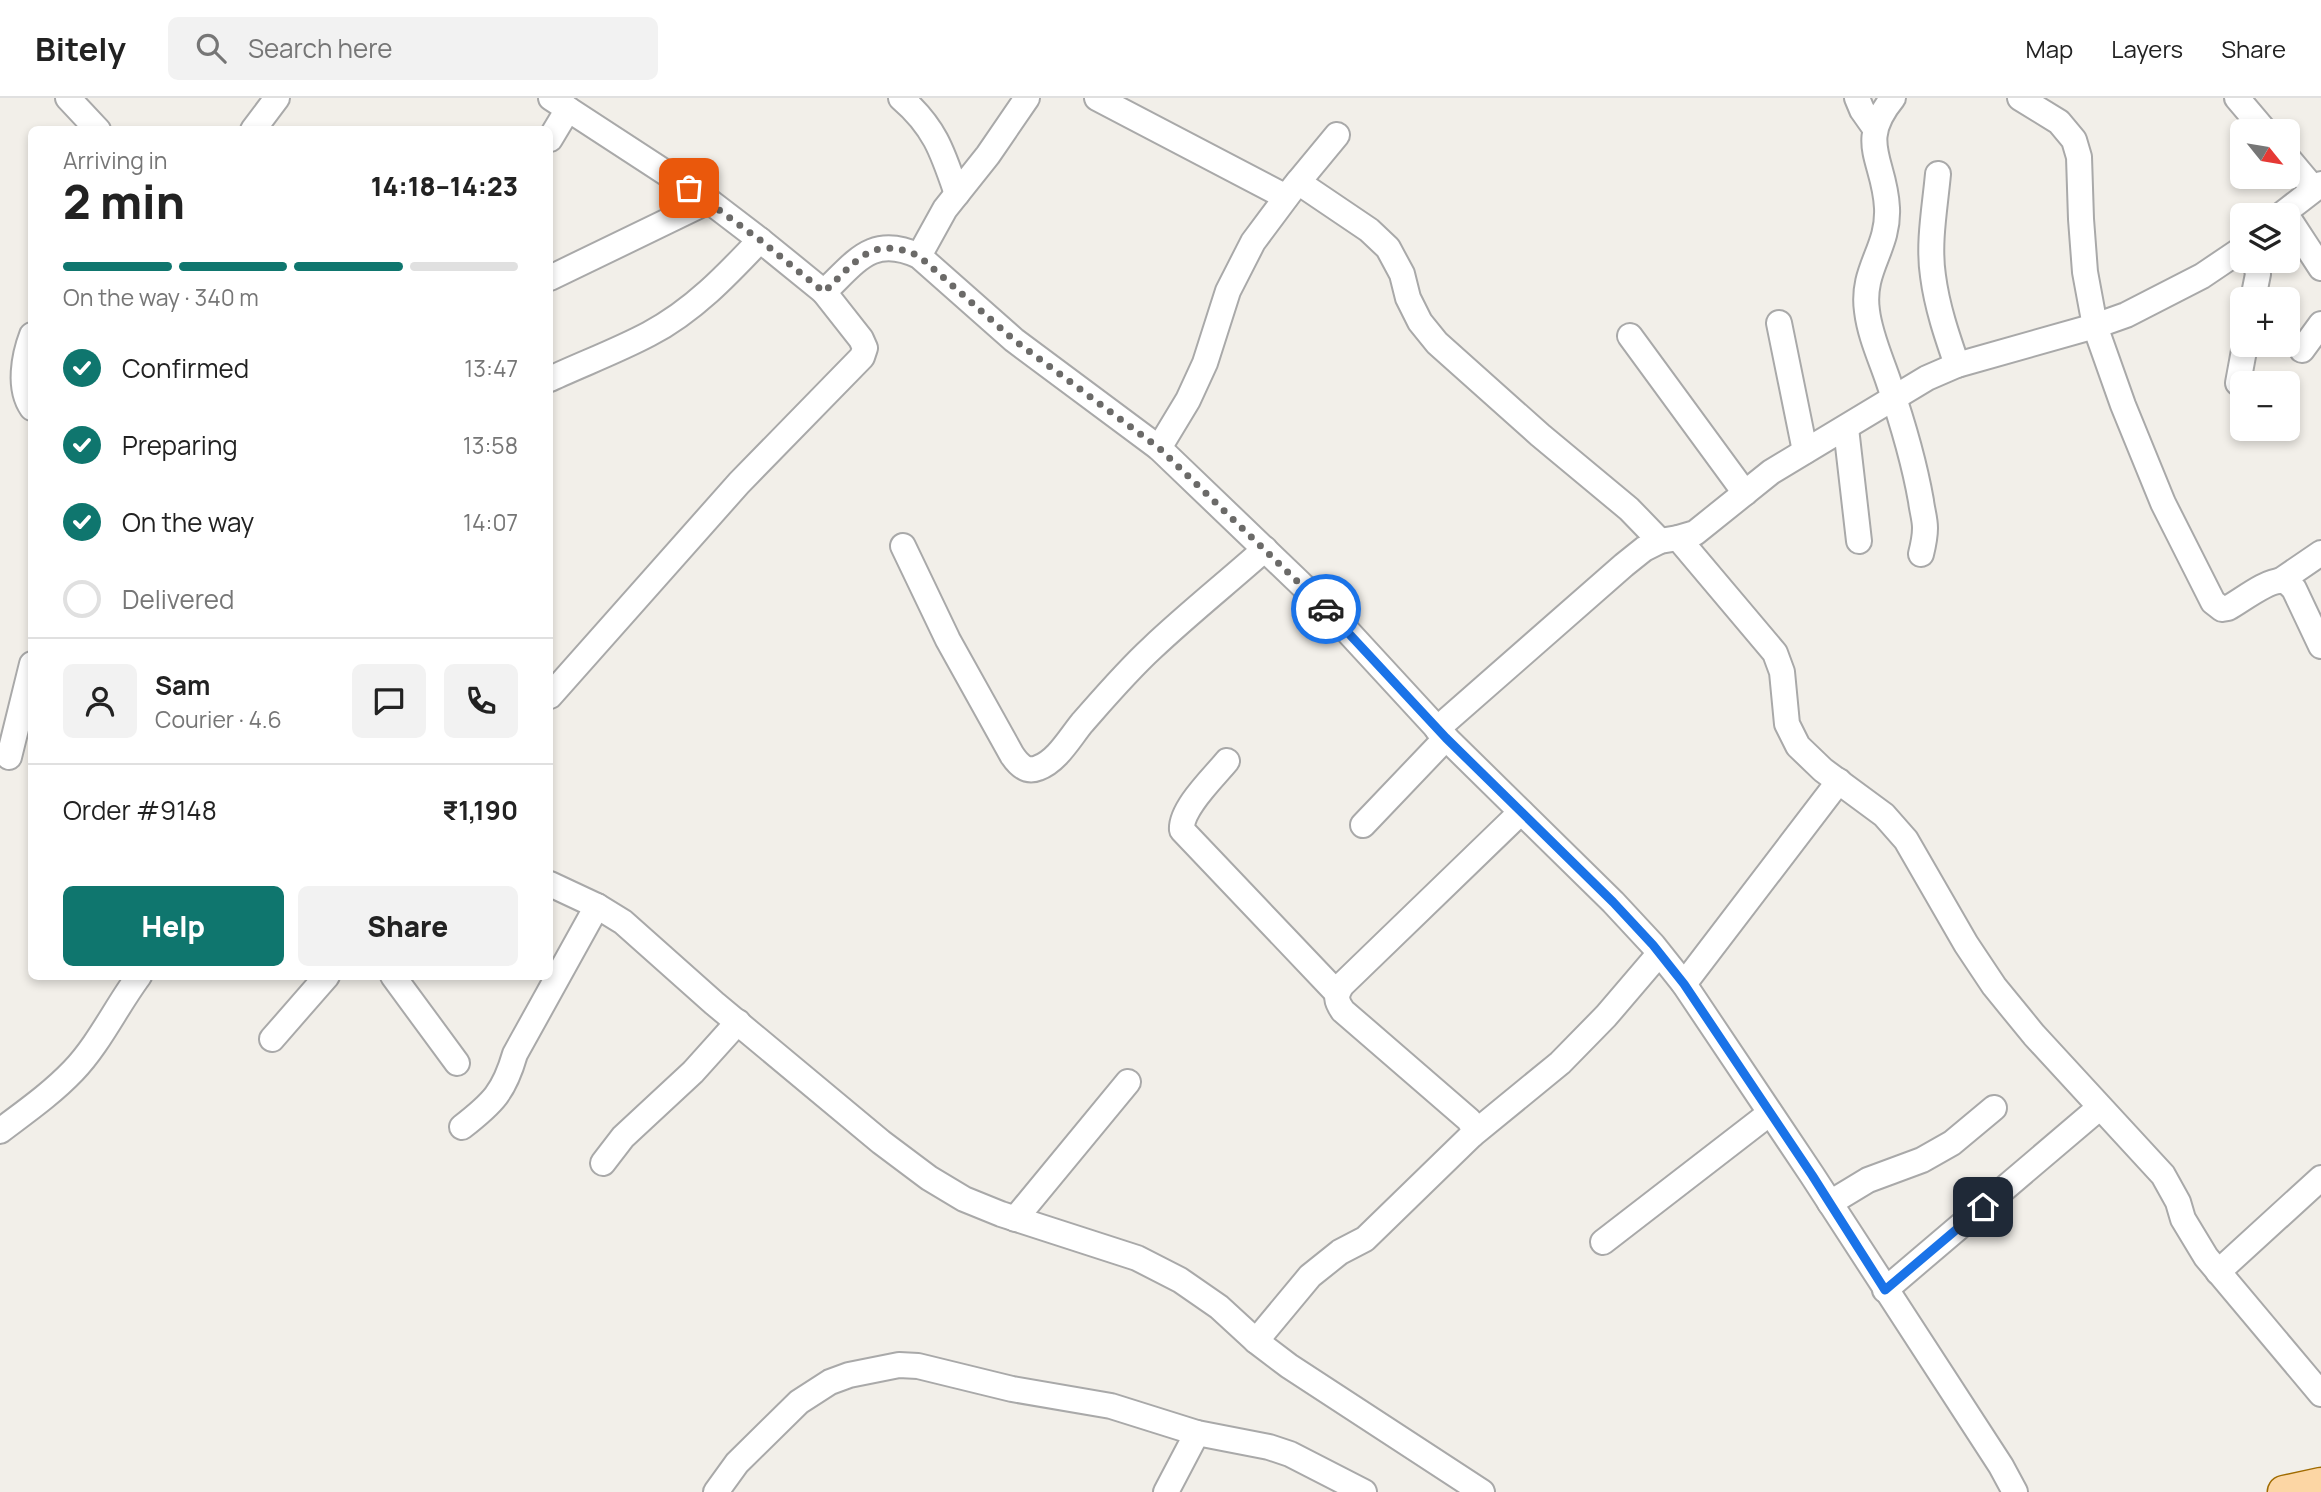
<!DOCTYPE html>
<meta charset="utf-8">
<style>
body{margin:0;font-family:Manrope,sans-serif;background:#f2f2f2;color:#222;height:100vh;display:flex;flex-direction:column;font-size:26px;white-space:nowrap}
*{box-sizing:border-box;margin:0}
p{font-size:23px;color:#767676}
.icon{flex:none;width:38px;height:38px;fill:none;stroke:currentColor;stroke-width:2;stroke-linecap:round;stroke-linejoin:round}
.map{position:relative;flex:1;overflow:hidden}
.sheet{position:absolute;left:28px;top:28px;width:525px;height:854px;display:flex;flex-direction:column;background:#fff;border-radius:10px;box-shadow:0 4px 10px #0003}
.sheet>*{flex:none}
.needle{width:46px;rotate:120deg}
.tools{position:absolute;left:2230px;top:21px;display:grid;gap:14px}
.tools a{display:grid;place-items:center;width:70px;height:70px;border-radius:10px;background:#fff;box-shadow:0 4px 10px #0003;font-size:35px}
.pin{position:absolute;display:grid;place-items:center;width:60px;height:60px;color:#fff;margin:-30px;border-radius:14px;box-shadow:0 4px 10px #0006}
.courier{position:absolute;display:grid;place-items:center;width:70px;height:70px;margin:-35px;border:5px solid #1a73e8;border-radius:50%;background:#fff;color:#222;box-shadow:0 2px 9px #0007}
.summary em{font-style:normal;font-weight:800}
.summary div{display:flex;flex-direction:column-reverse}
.summary{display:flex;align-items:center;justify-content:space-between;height:119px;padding:0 35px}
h1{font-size:46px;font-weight:800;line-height:52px}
.bar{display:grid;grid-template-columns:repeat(4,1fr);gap:10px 7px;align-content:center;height:84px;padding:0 35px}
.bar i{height:9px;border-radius:5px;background:#e0e0e0}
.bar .active{background:#0f766e}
.bar p{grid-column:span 4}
.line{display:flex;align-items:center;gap:18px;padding:0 35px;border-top:2px solid #e0e0e0}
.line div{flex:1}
.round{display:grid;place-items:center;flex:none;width:74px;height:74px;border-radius:10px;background:#f2f2f2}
ol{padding:0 35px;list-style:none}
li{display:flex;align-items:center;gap:21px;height:77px}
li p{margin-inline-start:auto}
li .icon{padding:7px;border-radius:50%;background:#0f766e;color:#fff;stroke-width:4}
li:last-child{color:#767676}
li i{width:38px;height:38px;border:4px solid #e0e0e0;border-radius:50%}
.primary-button{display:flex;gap:14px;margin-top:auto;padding:14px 35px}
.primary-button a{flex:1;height:80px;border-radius:10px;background:#0f766e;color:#fff;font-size:28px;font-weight:800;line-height:80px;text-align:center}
.primary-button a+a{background:#f2f2f2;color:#222}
header{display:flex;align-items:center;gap:42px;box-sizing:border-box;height:98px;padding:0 35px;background:#fff;border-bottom:2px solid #e0e0e0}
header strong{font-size:33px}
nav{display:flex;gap:38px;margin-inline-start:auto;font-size:24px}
.search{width:490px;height:63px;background:#f2f2f2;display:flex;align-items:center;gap:18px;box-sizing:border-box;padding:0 24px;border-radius:10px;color:#767676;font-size:26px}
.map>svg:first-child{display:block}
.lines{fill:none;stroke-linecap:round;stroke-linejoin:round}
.minor-casing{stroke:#a9a9a9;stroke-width:28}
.major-casing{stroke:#a06b00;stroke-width:35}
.minor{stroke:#fff;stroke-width:24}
.major{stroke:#fcd6a4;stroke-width:32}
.done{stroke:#6b6a68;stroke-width:7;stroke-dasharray:0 12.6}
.route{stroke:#1a73e8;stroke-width:9}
</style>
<header>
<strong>Bitely</strong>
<div class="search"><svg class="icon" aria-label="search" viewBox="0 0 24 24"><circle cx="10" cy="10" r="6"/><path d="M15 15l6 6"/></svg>Search here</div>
<nav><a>Map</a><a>Layers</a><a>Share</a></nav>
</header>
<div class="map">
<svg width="2321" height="1394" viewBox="0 0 2321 1394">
<rect width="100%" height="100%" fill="#f2efe9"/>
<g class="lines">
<defs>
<g id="minor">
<polyline points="68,0 98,32"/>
<path d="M 551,0 L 709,103 L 760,142 L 824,194 C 856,164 872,136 919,158 L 1014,242 L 1159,350 L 1328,512 L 1446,640 L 1613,804 L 1653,847 L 1684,886 L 1812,1077 L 2001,1368 L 2015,1394"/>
<path d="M 901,0 C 935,29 943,55 957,96"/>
<polyline points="1097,0 1286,99"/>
<polyline points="1857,0 1862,12 1874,29"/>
<path d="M 1893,0 C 1856,45 1885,62 1887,110 C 1889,151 1861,171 1867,213 C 1870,238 1881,261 1889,285 C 1902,323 1914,363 1921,403 C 1922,412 1925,421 1925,430 C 1925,438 1923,448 1921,456"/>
<path d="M 2020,0 L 2059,24 L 2074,42 L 2079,59 L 2081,121 L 2085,174 L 2095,228 L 2123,307 L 2163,405 L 2213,504 L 2222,511 L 2228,510 C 2241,503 2266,483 2280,483 C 2286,482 2290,487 2294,491 L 2321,548"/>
<polyline points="2237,0 2265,33"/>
<polyline points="253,32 277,0"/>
<polyline points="550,41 568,11"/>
<polyline points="2287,59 2313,90"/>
<path d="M 1938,76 C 1935,109 1928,145 1933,178 C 1937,209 1947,238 1957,267"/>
<polyline points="1298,84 1369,132 1388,150 1402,176 1408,200 1420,224 1437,245 1540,337 1629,411 1660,443"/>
<polyline points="2281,117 2321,86"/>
<polyline points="2287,118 2321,170"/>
<polyline points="919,158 945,111 988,57 1027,0"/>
<polyline points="550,180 709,103"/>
<polyline points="2253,201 2258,176 2255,163"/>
<polyline points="1779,225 1805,353"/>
<path d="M 32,237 C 24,258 18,290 32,310"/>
<polyline points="1630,238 1745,395"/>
<polyline points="2302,252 2321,226"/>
<path d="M 550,281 C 582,266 617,253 649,236 C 693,213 727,177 760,142"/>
<polyline points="2238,285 2245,247"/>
<polyline points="1846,330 1859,443"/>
<polyline points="1159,350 1188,302 1205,265 1228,193 1253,144 1294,89 1337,37"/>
<polyline points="1678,440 1775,555 1782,574 1787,626 1798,648 1823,672 1884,717 1906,742 1966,846 1994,888 2034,937 2163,1077 2178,1104 2183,1121 2206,1159 2321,1296"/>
<path d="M 903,448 L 948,542 L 1012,657 C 1018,666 1026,675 1038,670 C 1057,663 1069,641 1082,625 C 1104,600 1127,573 1152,550 C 1188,516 1228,484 1265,451"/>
<polyline points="2280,483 2321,455"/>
<polyline points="550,598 739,385 862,259 865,250 861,241 824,194"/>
<polyline points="1437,631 1624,467 1644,451 1660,443 1678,440 1695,435 1771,374 1927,280 1957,267 2095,228 2126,217 2202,178 2242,151"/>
<polyline points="9,659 32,566"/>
<path d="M 1227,663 C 1214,679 1180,711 1182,732 L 1337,895"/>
<polyline points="1363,727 1446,640"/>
<polyline points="550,786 597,808 623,824 714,905 881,1044 929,1080 964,1101 1001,1116 1137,1160 1180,1182 1219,1209 1256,1243 1289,1268 1482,1394"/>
<polyline points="393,878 457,965"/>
<polyline points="1684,886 1839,683"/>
<polyline points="272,941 327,878"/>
<path d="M 462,1029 C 493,1005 504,994 515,956 L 597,808"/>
<path d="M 0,1033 C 25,1014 51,996 73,973 C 99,946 116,909 139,878"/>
<polyline points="1472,1037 1560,965 1606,918 1659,856"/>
<polyline points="603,1065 623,1039 693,974 738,924"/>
<polyline points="1830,1105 1868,1082 1922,1062 1952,1045 1994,1010"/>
<polyline points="1015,1121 1128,984"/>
<polyline points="1603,1144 1770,1015"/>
<polyline points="2218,1174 2321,1080"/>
<polyline points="1885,1192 2099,1010"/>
<path d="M 1256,1243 L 1310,1178 L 1340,1154 L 1365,1141 L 1472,1037 L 1473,1029 L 1469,1022 L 1343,913 C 1336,903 1335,898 1342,887 L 1521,714"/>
<polyline points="716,1394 737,1365 799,1304 830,1284 849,1277 899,1267 918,1268 1012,1291 1111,1308 1197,1335 1269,1349 1290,1356 1364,1394"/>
<polyline points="1166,1394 1197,1335"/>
</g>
<polyline id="major" points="2284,1394 2321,1386"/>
</defs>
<use href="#minor" class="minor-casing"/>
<use href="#major" class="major-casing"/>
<use href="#minor" class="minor"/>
<use href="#major" class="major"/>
</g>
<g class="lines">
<path class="done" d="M 689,90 L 760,142 L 824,194 C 856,164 871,136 919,158 L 1014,242 L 1159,350 L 1326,511"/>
<polyline class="route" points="1326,511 1446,640 1613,804 1653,847 1684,886 1812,1077 1885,1192 1983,1109"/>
</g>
</svg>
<div class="tools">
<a><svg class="needle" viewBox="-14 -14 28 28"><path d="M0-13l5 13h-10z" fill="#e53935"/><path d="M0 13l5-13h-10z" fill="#767676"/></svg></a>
<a><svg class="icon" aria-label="layers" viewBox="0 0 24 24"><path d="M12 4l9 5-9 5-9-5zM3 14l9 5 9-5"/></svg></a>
<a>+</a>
<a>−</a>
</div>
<div class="pin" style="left:689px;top:90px;background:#ea580c"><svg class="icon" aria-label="bag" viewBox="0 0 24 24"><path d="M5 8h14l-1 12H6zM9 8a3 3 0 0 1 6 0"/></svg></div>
<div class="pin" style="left:1983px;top:1109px;background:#1f2937"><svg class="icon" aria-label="home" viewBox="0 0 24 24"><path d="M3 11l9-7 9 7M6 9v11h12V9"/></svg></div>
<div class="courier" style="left:1326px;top:511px"><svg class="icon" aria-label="car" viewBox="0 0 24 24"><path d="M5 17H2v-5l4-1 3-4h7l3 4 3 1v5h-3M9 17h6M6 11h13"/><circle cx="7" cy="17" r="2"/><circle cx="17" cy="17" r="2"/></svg></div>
<section class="sheet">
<div class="summary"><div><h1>2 min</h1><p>Arriving in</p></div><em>14:18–14:23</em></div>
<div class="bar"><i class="active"></i><i class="active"></i><i class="active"></i><i></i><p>On the way · 340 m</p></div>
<ol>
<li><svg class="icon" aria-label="check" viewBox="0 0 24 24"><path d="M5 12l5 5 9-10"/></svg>Confirmed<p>13:47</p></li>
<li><svg class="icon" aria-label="check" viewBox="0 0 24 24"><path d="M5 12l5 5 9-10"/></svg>Preparing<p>13:58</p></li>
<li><svg class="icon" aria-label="check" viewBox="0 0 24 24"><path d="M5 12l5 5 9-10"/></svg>On the way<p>14:07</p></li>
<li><i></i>Delivered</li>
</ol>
<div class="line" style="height:126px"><a class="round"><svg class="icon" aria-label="person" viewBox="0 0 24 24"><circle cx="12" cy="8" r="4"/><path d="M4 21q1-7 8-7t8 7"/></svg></a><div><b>Sam</b><p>Courier · 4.6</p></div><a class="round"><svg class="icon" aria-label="chat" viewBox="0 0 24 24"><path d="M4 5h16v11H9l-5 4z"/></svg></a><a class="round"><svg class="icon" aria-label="phone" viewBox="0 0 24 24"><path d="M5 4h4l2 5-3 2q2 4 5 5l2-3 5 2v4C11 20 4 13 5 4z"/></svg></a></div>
<div class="line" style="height:91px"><div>Order #9148</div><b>₹1,190</b></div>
<div class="primary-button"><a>Help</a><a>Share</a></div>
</section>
</div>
